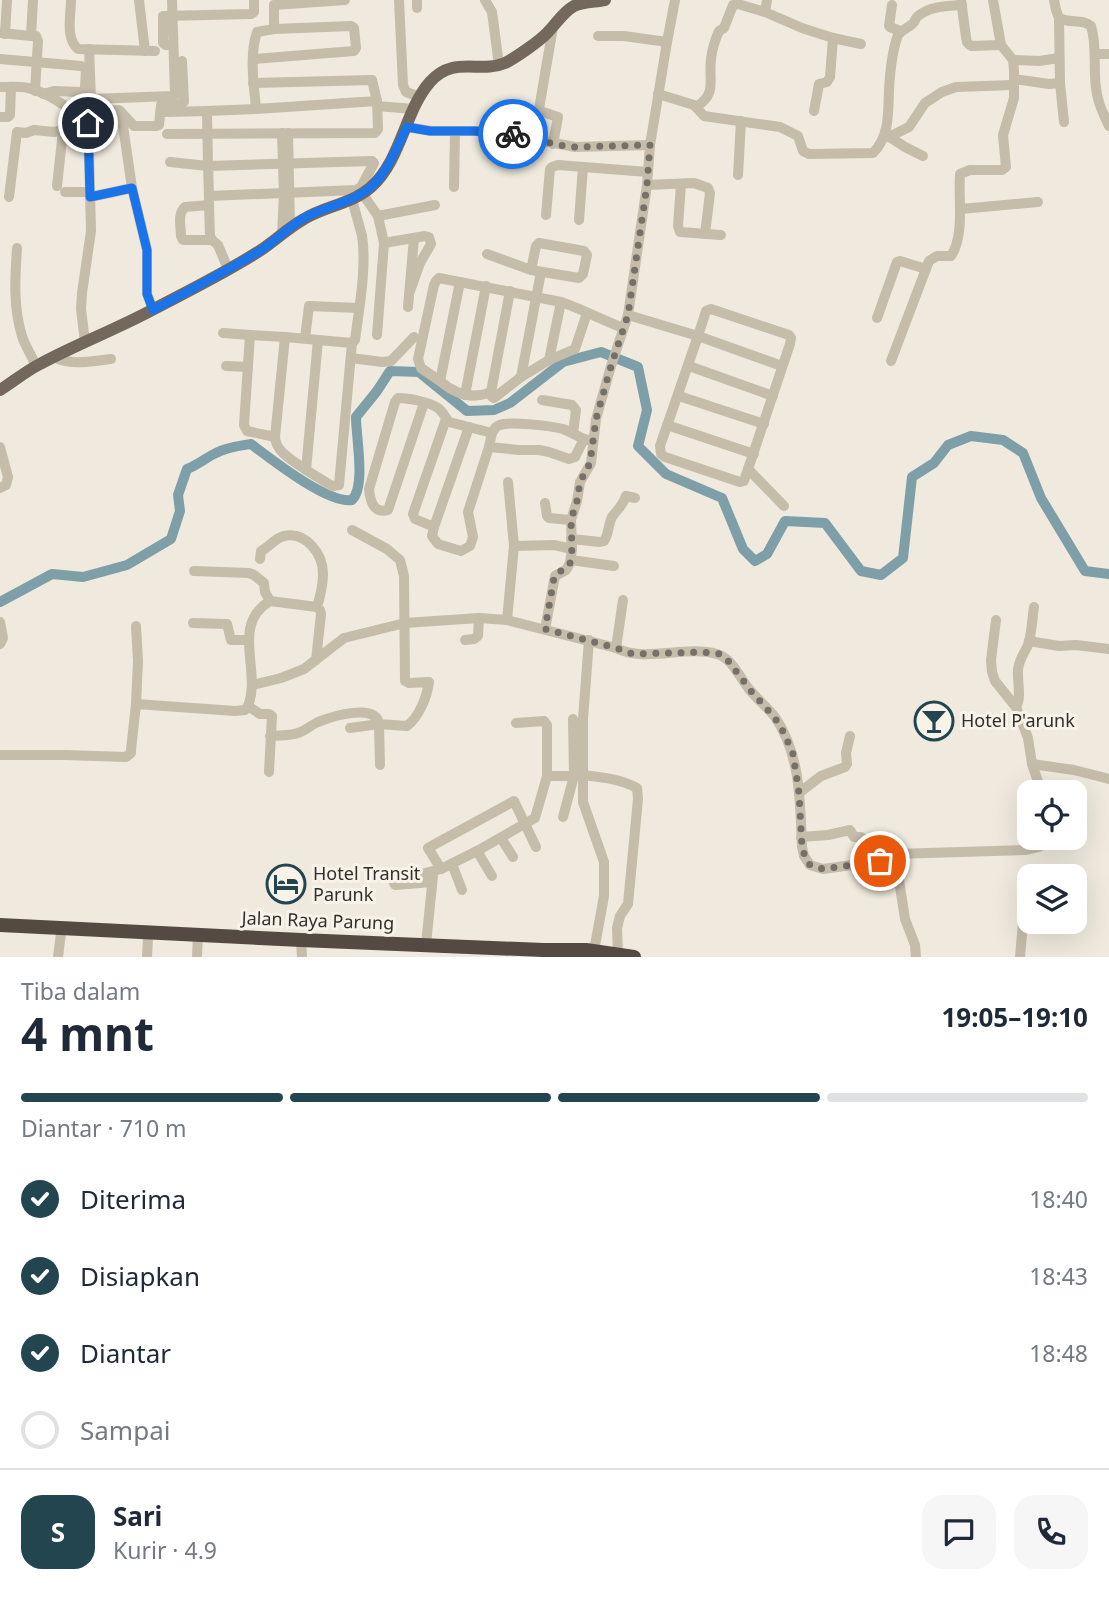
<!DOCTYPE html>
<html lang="id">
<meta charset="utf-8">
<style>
body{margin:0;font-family:"Noto Sans",sans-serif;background:#f6f6f7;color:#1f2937;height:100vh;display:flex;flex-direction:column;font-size:26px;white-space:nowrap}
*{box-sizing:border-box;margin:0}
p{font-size:23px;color:#747a83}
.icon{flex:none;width:38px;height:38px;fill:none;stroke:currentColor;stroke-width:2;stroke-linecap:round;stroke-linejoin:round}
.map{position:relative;height:957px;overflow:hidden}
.sheet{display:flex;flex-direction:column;background:#fff;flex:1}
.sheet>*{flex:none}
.controls{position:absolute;left:1017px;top:780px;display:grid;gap:14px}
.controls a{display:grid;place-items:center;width:70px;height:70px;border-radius:14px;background:#fff;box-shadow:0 7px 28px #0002;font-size:35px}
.pin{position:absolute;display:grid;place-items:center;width:60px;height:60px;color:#fff;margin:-30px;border:4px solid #fff;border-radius:50%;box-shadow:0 2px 7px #0007}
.courier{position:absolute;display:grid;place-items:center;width:70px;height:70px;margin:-35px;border:5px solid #1a73e8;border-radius:50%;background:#fff;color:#222;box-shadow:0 2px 9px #0007}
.headline em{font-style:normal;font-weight:700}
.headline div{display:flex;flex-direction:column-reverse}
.headline{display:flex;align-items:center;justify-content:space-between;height:119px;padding:0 21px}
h1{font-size:46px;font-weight:700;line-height:52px}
.bar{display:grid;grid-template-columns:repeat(4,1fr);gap:10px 7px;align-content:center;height:84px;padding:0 21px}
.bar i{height:9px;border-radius:5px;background:#e0e1e3}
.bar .selected{background:#234550}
.bar p{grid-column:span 4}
.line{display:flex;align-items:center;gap:18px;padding:0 21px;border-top:2px solid #e0e1e3}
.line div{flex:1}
.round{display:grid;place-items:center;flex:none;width:74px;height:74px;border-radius:21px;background:#f6f6f7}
ol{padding:0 21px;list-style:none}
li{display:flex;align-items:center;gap:21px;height:77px}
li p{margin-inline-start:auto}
li .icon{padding:7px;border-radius:50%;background:#234550;color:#fff;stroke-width:4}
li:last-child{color:#747a83}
li i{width:38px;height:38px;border:4px solid #e0e1e3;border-radius:50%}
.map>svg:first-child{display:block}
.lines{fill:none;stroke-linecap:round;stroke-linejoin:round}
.river{stroke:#7f9fa8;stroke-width:10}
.minor{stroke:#c5bcaa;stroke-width:10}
.major{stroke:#74685c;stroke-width:12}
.highway{stroke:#544a41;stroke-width:14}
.done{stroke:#757068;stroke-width:7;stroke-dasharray:0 12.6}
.route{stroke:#1a73e8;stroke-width:9}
.labels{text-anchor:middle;stroke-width:6;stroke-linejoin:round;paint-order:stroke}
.poi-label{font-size:18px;fill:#342e29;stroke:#f7f3e9;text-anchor:start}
.street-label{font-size:18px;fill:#342e29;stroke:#f7f3e9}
</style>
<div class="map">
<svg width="1109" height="957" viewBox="0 0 1109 957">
<rect width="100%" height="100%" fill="#efeadd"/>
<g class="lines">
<path class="river" d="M 0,602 L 52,574 L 83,577 L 127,565 L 171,539 L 180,511 L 178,495 L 187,469 C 197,465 203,460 212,455 C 224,448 238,446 251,444 C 271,459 328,504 352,500 C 366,486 356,438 356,417 L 377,391 L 390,371 L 419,372 L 467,411 L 494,410 L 510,403 L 563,362 L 601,352 L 638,367 L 647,410 L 638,446 L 666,474 L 722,498 L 743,549 L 755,561 L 767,554 L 785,521 L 825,523 L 861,571 L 881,575 L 903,558 L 912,477 L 934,463 L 948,445 L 971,436 L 1003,440 L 1023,453 L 1041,498 L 1085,571 L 1109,574"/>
<g class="minor">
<polyline points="33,0 31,36 36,36 38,41 35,91"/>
<path d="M 71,0 C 71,15 65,38 78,49 L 155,51"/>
<polyline points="139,0 145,51"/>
<polyline points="399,0 403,85 406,92 420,97"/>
<polyline points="417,0 417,8"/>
<polyline points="485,0 492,12 499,65"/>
<polyline points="767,0 765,12 802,28 833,38 830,77 827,82 819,84 814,111"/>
<path d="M 961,0 C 962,6 966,40 967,42 C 968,44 970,45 971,46 L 1001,45"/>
<path d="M 1054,0 L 1056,10 L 1059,18 C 1070,24 1082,18 1091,26 C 1098,48 1092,72 1097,94 C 1099,106 1104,116 1109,126"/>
<polyline points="892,5 889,26 890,27 900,31"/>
<polyline points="1059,18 1060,83 1064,122"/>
<polyline points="553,27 539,109 540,111 558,117 553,144"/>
<polyline points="1,33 31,36"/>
<polyline points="5,34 7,0"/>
<polyline points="598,36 624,36 667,42"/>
<polyline points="833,38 861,44"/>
<polyline points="173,45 166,45 163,43 163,16 251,14 254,12 254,0"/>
<polyline points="1095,54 1109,54"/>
<polyline points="0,59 81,66 86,69 85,88 82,92 54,91 43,94"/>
<polyline points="253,59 354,51 356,48 354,28 351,26 274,29"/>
<polyline points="1013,60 1039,61 1059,58"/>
<polyline points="1014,79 1049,84 1060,83"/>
<path d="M 0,87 C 9,87 19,86 28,88 C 48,92 70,110 87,120"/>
<path d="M 658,94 L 694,105 L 704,116 L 780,127 L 798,136 L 803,151 L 809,154 L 873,153 C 890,136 888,112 889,90 C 890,72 892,51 898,35 C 902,30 906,29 911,25 C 918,19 912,22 918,16 C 930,6 947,6 962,5"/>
<polyline points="91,99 172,96 175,95 172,0"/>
<polyline points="377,106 414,109"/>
<path d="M 696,107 C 718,93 708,80 711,59 C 712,50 715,40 719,31 L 724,28 L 733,5 L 738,4 L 765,12"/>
<polyline points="256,109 377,101"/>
<polyline points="87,112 119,110 134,126 156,126 159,125 161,105 181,104 184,102 182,61"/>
<polyline points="121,112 132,188 147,250 147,294 153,310"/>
<polyline points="165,112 207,111"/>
<polyline points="0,117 8,117 10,115 11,87"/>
<polyline points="407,127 431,131 474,131 498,132 575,147 650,145"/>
<polyline points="282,133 284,194 282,234"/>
<polyline points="288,133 290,228"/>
<polyline points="167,134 375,133 378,129 377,101 372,80 253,83"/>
<polyline points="885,134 905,147 923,156"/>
<polyline points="889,137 909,127 925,103 942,92 956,87 1013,85"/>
<path d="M 170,162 L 208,166 L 207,111 L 256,109 C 254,85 249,56 257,32 L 274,29 L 274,5 L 345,0"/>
<polyline points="738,175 741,121"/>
<polyline points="681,184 678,226 680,232 721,235"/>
<polyline points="647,185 694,183 708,188 710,193 705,234"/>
<polyline points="57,186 63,131"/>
<polyline points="454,187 455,131"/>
<polyline points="65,192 90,192"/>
<polyline points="362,193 378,216 384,243 377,335"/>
<path d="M 209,196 L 356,190 L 361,187 L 374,163 L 372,161 L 208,166 C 209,189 209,212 210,236 L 212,240 L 218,245 L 228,269"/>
<polyline points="9,197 17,132 26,133 34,130 54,132 88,125"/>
<polyline points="90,197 132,188"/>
<path d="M 209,205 L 185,207 C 177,214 181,227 181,236 L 183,240 L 212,240"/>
<polyline points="961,209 1038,202"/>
<polyline points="546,215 550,169 552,167 558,165 648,172"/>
<polyline points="378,216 435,205"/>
<polyline points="579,220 583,167"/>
<polyline points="384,243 425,236 429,237 431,244 420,263 410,291"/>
<path d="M 17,248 C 15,278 13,307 22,336 C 25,346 32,356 36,366"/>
<polyline points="487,254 531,270 579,278 583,274 587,255 584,251 539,243 536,246 531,270"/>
<path d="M 460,282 L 440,381 C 455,394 472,400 491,392"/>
<polyline points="408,307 414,238"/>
<polyline points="628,315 698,336 660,446 661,454 665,457 740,482 744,481 790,344 791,338 789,335 711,309 706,311 698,336 782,366"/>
<polyline points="877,318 897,262 900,261 926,269"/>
<path d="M 223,333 L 250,335 L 244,425 L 247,431 L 275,437 L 285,337 L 352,343 L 355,340 C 359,309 367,266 362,236 C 359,224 355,211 352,199"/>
<polyline points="250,335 285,337"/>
<polyline points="305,338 309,306 359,308"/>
<polyline points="85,342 81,309 82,293 91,231 89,152 87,112 91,99 89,49"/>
<path d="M 54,357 C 71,366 92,361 111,359"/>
<polyline points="351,358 382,362 391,361 414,337"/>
<polyline points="549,360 561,302"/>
<path d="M 891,361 L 929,261 L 937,256 L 951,256 C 965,235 958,198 960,174 L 970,170 L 1002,170 L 1006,167 L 1003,135 L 1014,98 L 1014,70 L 1013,60 L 1001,45 L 993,0"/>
<polyline points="226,366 248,367"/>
<polyline points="689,366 773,396"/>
<polyline points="521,377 541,272"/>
<path d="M 440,381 L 421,368 L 418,359 L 434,285 L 436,281 L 439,278 L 561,302 C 582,309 602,320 623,328"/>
<polyline points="491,392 492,397 494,398 521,377 549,360 575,349 587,313"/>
<polyline points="491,392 510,291"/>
<polyline points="465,395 486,286"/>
<polyline points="679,396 764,424"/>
<polyline points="542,400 572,405 576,410 573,433"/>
<path d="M 424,403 L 390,504 L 388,510 C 373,514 370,500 369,489 L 395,402 L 398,398 C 409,398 429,402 438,408 C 443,412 445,417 449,422 L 492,433 L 489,447 L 519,450 L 539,450 L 549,452 L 569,459 L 575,457 L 584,439 L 593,441"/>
<polyline points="667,425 754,454"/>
<polyline points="469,427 434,527 432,536 438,544 461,551 470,546 473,537 468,512 489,447"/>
<path d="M 492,433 C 495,428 495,427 500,425 C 510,421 552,426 563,429 C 571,432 577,436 584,439"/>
<path d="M 275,437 C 276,453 294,461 306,470 L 318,340"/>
<polyline points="0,447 8,477 6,485 0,488"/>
<polyline points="748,469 784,506"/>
<polyline points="306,470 332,486 339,485 352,343"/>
<polyline points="545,503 547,516 549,518 571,520"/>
<polyline points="434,527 415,519 413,514 446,419"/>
<path d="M 571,539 L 600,542 L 604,541 C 609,534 608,525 612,517 C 617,510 623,505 626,496 L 635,498"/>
<polyline points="514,546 554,545 572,549"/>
<path d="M 260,559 L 261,551 C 269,547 275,538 284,536 C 306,531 323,554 323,574 C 323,585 320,597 317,607 L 320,610 L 321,614 L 316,660"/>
<polyline points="571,560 614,566"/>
<polyline points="194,571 249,573 254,575 264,583 265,592 270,601"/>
<polyline points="507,620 514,546 508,482"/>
<polyline points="996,620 991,660 992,672 995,681 1016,707 1028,738 1032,764 1042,793"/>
<polyline points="0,622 3,638 0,644"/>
<polyline points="193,623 227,624 231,640 249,640"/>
<polyline points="136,626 138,661 136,704"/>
<polyline points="545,629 555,576 566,570 570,563 572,549 571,520 577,501 580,482 591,463 596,419 611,366 628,315 647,185 650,145 667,42 675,0"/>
<polyline points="465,640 474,639 478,636 479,618"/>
<polyline points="589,640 583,719 583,802 604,862 604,896 594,951"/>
<polyline points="1029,641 1059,646 1076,645 1109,649"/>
<polyline points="616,648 623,600"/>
<path d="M 253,685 L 281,678 L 304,669 L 344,638 L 405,623 L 479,618 L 507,620 L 616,648 C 646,663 684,645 717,654 C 732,658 740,678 749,689 C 757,699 767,707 775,717 C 801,755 800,803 802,847 L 804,856 L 810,865 L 823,869 L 896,859"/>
<path d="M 1016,707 C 1022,697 1017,682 1018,670 C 1019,659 1024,654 1028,645 C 1032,633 1032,619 1034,607"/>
<polyline points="350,728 379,724 380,765"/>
<path d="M 270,736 C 279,735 290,736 298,733 C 305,731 311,725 318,722 C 333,716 376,703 379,724 L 407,726 C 419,717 427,697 429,682 L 409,683 L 405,681 L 404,576 L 400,560 L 387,549 L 352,530"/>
<polyline points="0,755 65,755 126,757 131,753 131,750 136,704 235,711 245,710 248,706"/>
<polyline points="1032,764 1074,770 1109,779"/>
<path d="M 269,772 L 272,716 L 269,714 L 260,714 L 248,706 C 262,671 230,625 270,601 L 317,607"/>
<path d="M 583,775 C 601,777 621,779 637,788 L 638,799 L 628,904 L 620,916 L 617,928 L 618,955"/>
<polyline points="547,776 574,776"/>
<polyline points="799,793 821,776 845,767 847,764 846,753 850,736"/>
<polyline points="563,817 574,776 573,719"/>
<polyline points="801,837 828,835 850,830 854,837 861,837 863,839 867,863"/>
<polyline points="501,838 513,857"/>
<polyline points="477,851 492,876"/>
<polyline points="452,864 462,890"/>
<polyline points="441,869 428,848 514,801 536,847"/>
<polyline points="432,882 395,885 393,881 441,869 477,851 535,818 547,776 547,725 544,721 516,723"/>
<polyline points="301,940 302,957"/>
<polyline points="426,944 433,876"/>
<polyline points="58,957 61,933"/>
<polyline points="147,957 148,937"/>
<polyline points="197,957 198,935"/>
<polyline points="916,957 915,945 905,919 895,854 1026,850 1039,847 1044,838"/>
<polyline points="1020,957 1023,922"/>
</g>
<path class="major" d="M 0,390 C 13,382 26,371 40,364 C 77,344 117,329 154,309 C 190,290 227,272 261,250 C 276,240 288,228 304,219 C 325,206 352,204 371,187 C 401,161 405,110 430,82 C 454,55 479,74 505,63 C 515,58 540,41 548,32 C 556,24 563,12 574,6 C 583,2 595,2 605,0"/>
<polyline class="highway" points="0,925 301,940 543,950 586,950 634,957"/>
</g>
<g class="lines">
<polyline class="done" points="513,134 559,145 575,147 650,145 647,185 628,315 611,366 596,419 590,463 580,482 577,501 571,520 572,549 570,563 568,567 557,573 554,578 545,629 616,648 633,654 703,652 720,654 726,658 751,691 775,718 784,733 793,754 799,793 802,847 806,860 810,865 823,869 880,861"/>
<path class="route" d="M 88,123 L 90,197 L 132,188 L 147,250 L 147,294 L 153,310 C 189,290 226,272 261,250 C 276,241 288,227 304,218 C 325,206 353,203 372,186 C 388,171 397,147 407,127 L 430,131 L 474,131 L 513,134"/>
</g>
<defs>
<symbol id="bar-ring" viewBox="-11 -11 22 22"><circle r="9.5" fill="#f7f3e9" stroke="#234550" stroke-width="1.5"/><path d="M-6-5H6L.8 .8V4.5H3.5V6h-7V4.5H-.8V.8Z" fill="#234550"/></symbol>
<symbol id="hotel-ring" viewBox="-11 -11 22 22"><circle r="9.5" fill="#f7f3e9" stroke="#234550" stroke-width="1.5"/><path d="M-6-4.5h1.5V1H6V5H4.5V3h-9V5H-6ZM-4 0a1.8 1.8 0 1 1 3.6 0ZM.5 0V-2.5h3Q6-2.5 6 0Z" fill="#234550"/></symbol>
</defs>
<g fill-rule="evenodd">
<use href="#bar-ring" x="912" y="699" width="44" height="44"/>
<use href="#hotel-ring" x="264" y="862" width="44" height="44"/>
</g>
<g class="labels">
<g class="poi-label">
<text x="961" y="727">Hotel P'arunk</text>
<text x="313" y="880">Hotel Transit<tspan x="313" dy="21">Parunk</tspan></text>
</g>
<g class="street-label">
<text transform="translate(318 921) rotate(2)" y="6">Jalan Raya Parung</text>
</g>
</g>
</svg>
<div class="controls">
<a><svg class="icon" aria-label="locate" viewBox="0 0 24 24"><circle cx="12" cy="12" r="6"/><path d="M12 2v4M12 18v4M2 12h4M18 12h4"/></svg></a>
<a><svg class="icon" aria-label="layers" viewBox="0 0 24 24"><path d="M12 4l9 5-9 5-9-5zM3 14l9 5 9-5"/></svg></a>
</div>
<div class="pin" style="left:880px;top:861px;background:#ea580c"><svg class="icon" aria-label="bag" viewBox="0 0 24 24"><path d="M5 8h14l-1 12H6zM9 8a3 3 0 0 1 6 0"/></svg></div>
<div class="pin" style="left:88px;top:123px;background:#1f2937"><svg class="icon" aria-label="home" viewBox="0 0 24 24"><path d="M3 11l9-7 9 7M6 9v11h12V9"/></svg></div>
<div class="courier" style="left:513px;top:134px"><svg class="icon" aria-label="bike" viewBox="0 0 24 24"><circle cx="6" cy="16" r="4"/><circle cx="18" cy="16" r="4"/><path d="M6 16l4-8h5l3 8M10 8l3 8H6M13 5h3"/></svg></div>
</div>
<section class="sheet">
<div class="headline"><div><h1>4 mnt</h1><p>Tiba dalam</p></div><em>19:05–19:10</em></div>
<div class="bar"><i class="selected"></i><i class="selected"></i><i class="selected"></i><i></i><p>Diantar · 710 m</p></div>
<ol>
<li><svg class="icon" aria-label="check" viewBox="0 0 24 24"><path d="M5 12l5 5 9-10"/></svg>Diterima<p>18:40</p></li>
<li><svg class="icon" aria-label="check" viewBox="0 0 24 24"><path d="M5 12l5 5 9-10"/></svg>Disiapkan<p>18:43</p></li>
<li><svg class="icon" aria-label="check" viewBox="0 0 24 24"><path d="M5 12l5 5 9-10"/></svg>Diantar<p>18:48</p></li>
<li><i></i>Sampai</li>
</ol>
<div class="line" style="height:126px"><b class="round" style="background:#234550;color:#fff">S</b><div><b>Sari</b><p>Kurir · 4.9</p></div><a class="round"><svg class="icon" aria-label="chat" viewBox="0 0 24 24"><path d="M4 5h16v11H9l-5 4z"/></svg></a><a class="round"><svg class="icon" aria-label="phone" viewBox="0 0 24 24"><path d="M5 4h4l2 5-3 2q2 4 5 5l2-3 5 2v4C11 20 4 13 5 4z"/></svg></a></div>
</section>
